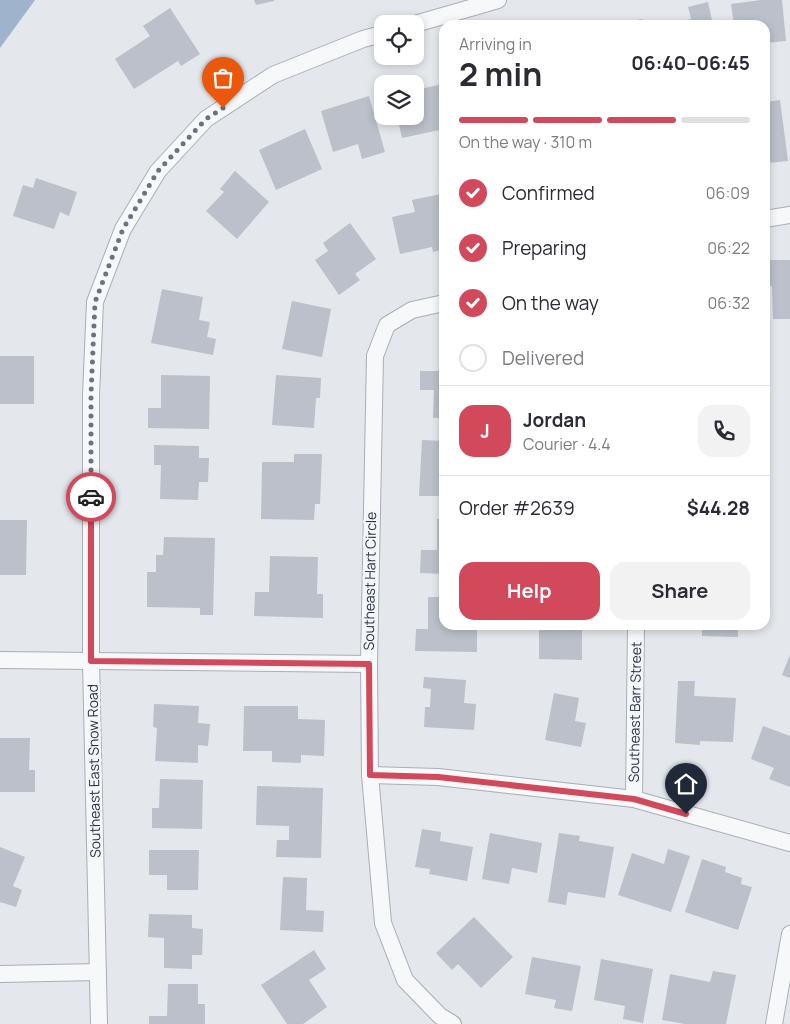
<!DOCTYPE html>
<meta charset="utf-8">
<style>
body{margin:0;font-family:Manrope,sans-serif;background:#f2f2f3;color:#2b2b33;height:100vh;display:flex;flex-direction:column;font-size:19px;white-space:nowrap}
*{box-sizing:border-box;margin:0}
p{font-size:16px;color:#7c7c81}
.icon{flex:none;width:28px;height:28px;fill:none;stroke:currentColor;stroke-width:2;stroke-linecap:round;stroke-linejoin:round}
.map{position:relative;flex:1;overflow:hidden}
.sheet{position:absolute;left:439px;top:20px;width:331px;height:610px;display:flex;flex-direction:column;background:#fff;border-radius:15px;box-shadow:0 2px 8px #0003}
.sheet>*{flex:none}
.controls{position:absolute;left:374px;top:15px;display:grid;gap:10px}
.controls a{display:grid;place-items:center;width:50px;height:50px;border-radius:10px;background:#fff;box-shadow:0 2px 8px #0003;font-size:25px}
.pin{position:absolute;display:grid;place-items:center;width:42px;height:42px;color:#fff;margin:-51px -21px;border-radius:50% 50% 50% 0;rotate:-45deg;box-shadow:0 0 5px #0007}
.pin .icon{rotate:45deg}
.courier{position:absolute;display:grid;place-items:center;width:50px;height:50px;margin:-25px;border:4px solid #d1495b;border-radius:50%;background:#fff;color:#222;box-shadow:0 1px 6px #0007}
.overview em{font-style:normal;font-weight:700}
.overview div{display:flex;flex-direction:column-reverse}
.overview{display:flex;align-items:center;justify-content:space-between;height:85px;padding:0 20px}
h1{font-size:32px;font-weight:700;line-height:38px}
.bar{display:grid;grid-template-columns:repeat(4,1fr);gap:8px 5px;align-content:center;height:60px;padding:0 20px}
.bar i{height:6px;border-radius:4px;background:#e1e1e2}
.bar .selected{background:#d1495b}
.bar p{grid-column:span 4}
.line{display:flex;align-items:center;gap:12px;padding:0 20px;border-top:1px solid #e1e1e2}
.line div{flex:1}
.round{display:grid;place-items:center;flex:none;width:52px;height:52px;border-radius:15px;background:#f2f2f3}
ol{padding:0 20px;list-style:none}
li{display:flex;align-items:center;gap:15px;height:55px}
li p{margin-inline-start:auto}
li .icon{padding:5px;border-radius:50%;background:#d1495b;color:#fff;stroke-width:4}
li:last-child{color:#7c7c81}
li i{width:28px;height:28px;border:2px solid #e1e1e2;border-radius:50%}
.action{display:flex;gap:10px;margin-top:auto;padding:10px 20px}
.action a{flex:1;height:58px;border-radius:15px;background:#d1495b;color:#fff;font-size:20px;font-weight:700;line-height:58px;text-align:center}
.action a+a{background:#f2f2f3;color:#2b2b33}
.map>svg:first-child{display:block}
.water{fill:#9fb4cc}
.building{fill:#bbc0ca}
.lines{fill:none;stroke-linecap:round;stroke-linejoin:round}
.minor-casing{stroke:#a9aeb7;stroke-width:18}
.minor{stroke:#f7f8fa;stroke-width:16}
.done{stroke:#6c737f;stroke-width:5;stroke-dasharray:0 9}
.route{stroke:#d1495b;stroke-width:6}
.labels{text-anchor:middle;stroke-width:5;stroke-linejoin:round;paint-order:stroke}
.street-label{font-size:14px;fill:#2b3445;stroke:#f4f6f9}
</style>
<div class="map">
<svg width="790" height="1024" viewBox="0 0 790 1024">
<rect width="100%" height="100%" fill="#e4e7ec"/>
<polygon class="water" points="0,0 35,0 0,48"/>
<g class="building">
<polygon points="254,0 274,0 274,1 256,5"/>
<polygon points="761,0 782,0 786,41 765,43 765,25 734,25 731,4"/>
<polygon points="708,2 713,25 667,25 691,19 688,7"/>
<polygon points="170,8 200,54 181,66 178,61 134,89 115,59 150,36 143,26"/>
<polygon points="642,19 643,25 615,25 615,24"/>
<polygon points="443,84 444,129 402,138 397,116 415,116 415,90"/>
<polygon points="369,96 385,152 362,159 358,144 333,152 321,111"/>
<polygon points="780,100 788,161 768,163 767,157 765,157 765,102"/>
<polygon points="305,129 322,169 276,190 259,150"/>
<polygon points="235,171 269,202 237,239 206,211 224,192 220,189"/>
<polygon points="36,178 77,192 69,216 60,212 54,229 13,216 23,185 33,188"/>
<polygon points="441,194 444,205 444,249 433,252 432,247 400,254 392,217 415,212 412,200"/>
<polygon points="350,223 376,259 355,274 360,280 339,295 315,260 328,251 323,243"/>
<polygon points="765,260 790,260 790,319 773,319 772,286 765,286"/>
<polygon points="162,289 203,297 199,320 210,322 207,337 216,339 213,355 151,343"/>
<polygon points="292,301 331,309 322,357 282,349"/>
<rect x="0" y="356" width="34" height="48"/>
<polygon points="420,371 444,371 444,418 433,418 434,390 420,390"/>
<polygon points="161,375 210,376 209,429 148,428 148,408 161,408"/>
<polygon points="276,375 321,378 320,398 316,398 314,428 272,425"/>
<polygon points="422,440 444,441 444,496 419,496"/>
<polygon points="154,445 199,446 199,458 209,458 208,482 199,482 198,500 160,499 161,465 154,465"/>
<polygon points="294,454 322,454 320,504 315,504 314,520 261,519 262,462 294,462"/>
<polygon points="437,519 444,519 444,574 420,573 421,550 437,550"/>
<polygon points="0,520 27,520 26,575 0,575"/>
<polygon points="164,537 215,538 213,615 200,615 200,608 147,607 147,572 156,572 156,555 163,555"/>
<polygon points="270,556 318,557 317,594 323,594 323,618 254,616 255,592 269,592"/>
<polygon points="428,597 444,597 444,625 477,625 477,652 415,651 416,629 428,629"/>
<polygon points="539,625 582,625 582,660 539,659"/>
<polygon points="702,625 738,625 738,637 702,636"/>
<polygon points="790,655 790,678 782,675"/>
<polygon points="424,677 466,680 464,703 476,704 474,730 424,727 425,707 430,707 431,689 423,688"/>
<polygon points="678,681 695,681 694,696 736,698 733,742 700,741 700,745 675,743"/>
<polygon points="554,693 579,698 575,721 586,723 581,747 545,740"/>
<polygon points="154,704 199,706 198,723 210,724 208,746 198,745 198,763 155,761 157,728 153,727"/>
<polygon points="244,706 298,706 298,719 325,720 324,756 301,755 301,763 272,762 272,751 243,751"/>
<polygon points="763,726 790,736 790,787 769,779 774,768 751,759"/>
<polygon points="0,738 30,738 29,770 35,770 35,792 0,792"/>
<polygon points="160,779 203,780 202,829 152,828 152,808 159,808"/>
<polygon points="257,786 323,788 321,858 276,857 277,840 289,840 289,826 256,825"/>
<polygon points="422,829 441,832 440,841 473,847 467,881 429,874 430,869 415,867"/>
<polygon points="490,833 542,843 537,873 512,868 509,884 482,879"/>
<polygon points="559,833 580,836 579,841 614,847 605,898 568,892 566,905 548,902"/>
<polygon points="0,847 25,857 13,886 22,890 16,907 0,902"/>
<polygon points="668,849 690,856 671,912 618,895 632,853 664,864"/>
<polygon points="149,850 199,850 198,890 167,890 167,875 149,875"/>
<polygon points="702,859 726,867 725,872 742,878 741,884 752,887 738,930 685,912"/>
<polygon points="283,877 307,878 306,910 324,911 323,932 280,930"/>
<polygon points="149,914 192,915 192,928 203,929 202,955 192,955 192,969 164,968 164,938 148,937"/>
<polygon points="474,917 513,957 481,988 458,964 452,970 436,953"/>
<polygon points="314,950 326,969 309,980 327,1007 303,1024 287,1024 261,985"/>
<polygon points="532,957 581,966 572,1011 554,1008 556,1000 525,994"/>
<polygon points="601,959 653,969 643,1023 623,1019 625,1006 594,1000"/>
<polygon points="713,971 736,975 726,1024 685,1024 662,1020 670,974 710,982"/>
<polygon points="168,984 198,984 198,1004 205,1004 205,1024 149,1024 149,1016 167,1016"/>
</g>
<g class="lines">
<defs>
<g id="minor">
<polyline points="415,24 498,0"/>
<polyline points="765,219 790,215"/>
<polyline points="444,303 412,310 387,325 375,356 369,664 370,775 383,923 405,980 440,1016 453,1024"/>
<polyline points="0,660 369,664"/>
<polyline points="370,775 438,777 634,799 790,843"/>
<polyline points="634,799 636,625"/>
<polyline points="0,974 98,972"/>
<polyline points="99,1024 91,661 91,395 95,302 123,229 158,171 206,119 273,75 363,39 382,34"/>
<polyline points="774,1024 790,934"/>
</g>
</defs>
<use href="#minor" class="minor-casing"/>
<use href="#minor" class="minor"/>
</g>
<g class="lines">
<polyline class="done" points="91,497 91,395 95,302 123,229 158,171 206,119 223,108"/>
<polyline class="route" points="91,497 91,661 369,664 370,775 438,777 634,799 686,814"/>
</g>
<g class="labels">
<g class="street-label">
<text transform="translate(370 581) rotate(-89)" y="5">Southeast Hart Circle</text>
<text transform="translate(635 712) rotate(-89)" y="5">Southeast Barr Street</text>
<text transform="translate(94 771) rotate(-91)" y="5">Southeast East Snow Road</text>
</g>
</g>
</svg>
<div class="controls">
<a><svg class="icon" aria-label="locate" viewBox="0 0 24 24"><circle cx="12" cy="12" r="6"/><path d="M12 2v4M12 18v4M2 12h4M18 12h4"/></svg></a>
<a><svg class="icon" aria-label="layers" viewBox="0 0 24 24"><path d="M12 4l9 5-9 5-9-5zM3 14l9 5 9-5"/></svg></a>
</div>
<div class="pin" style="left:223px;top:108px;background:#ea580c"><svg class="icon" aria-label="bag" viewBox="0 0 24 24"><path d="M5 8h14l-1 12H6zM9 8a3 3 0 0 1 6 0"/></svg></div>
<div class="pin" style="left:686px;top:814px;background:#1f2937"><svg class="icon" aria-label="home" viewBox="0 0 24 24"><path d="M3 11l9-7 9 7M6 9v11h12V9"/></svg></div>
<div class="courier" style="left:91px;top:497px"><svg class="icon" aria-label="car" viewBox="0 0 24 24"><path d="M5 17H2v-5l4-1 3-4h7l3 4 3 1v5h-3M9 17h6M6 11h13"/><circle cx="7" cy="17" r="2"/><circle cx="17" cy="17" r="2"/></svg></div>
<section class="sheet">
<div class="overview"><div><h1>2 min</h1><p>Arriving in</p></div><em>06:40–06:45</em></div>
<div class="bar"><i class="selected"></i><i class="selected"></i><i class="selected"></i><i></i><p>On the way · 310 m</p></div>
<ol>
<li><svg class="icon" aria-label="check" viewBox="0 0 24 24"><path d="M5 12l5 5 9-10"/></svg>Confirmed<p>06:09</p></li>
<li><svg class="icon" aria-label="check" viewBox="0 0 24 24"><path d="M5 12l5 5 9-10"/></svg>Preparing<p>06:22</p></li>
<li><svg class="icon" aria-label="check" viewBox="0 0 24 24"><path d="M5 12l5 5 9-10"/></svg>On the way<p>06:32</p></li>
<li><i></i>Delivered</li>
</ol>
<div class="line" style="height:90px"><b class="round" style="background:#d1495b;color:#fff">J</b><div><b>Jordan</b><p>Courier · 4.4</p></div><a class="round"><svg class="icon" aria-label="phone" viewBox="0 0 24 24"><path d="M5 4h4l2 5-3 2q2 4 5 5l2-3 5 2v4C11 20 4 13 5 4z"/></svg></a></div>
<div class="line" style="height:65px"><div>Order #2639</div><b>$44.28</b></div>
<div class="action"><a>Help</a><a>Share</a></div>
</section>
</div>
